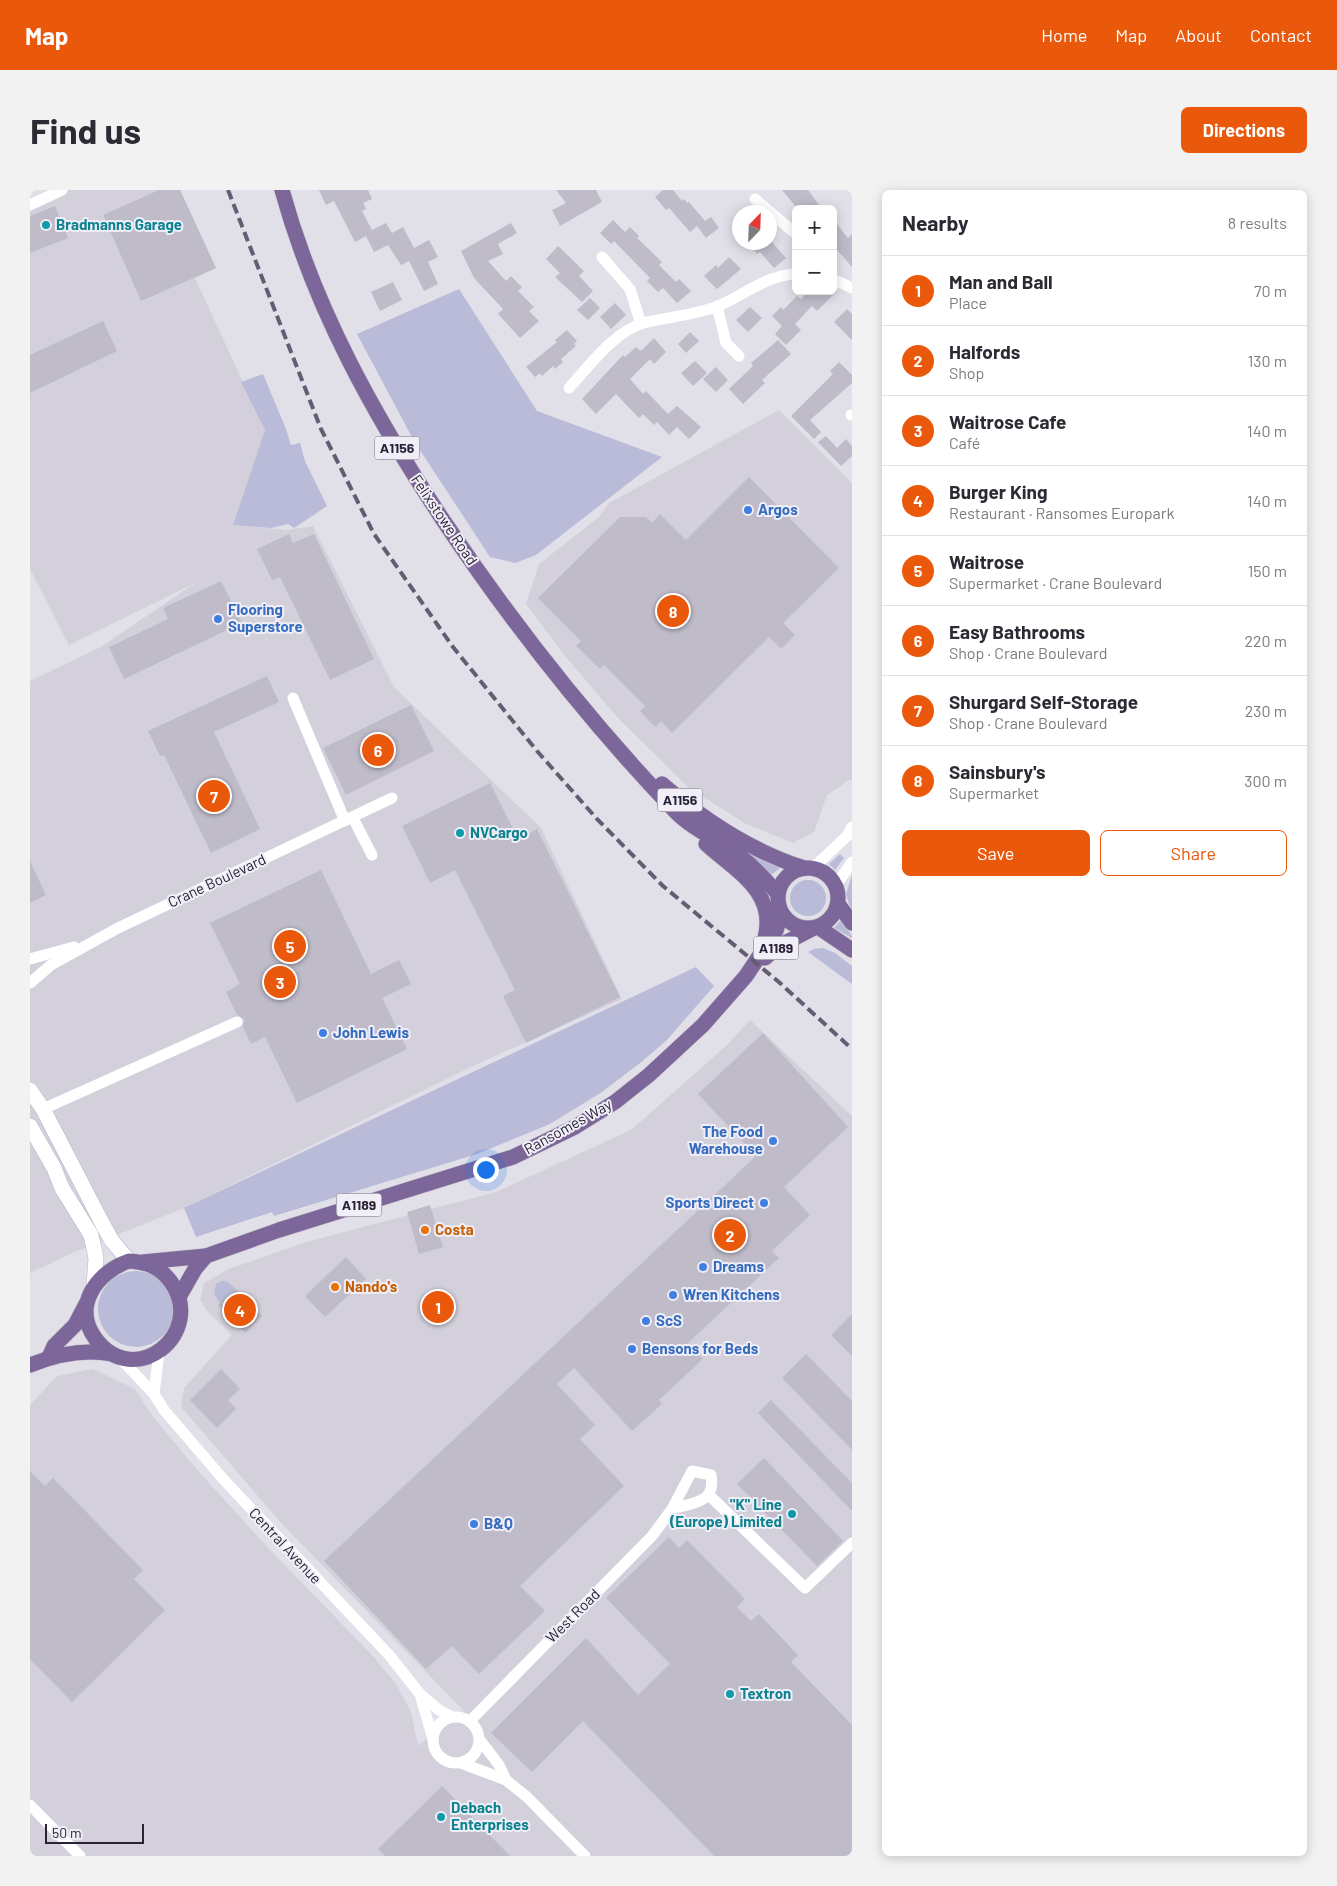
<!DOCTYPE html>
<html lang="en">
<head>
<meta charset="utf-8">
<style>
  :root { --surface:#fff; --page:#f2f2f3; --text:#2b2b33; --muted:#7c7c81; --line:#e1e1e2; --accent:#ea580c }
  body { margin:0; font-family:Barlow,sans-serif; background:var(--page); color:var(--text) }
  .controls { position:absolute; right:15px; top:15px; display:grid; overflow:hidden; border-radius:8px; box-shadow:0 2px 12px #0003 }
  .controls button { width:45px; height:45px; display:grid; place-items:center; padding:0; border:0; border-bottom:1px solid var(--line); background:var(--surface); color:var(--text); font:25px sans-serif }
  .compass { position:absolute; left:702px; top:15px; width:45px; height:45px; border-radius:50%; background:var(--surface); box-shadow:0 2px 12px #0003; rotate:23deg }
  .scale { position:absolute; left:15px; bottom:12px; width:99px; box-sizing:border-box; padding-left:5px; border:2px solid #2a2137; border-top:0; font-size:14px; line-height:18px; white-space:nowrap; color:#2a2137; -webkit-text-stroke:4px #f0eef6; paint-order:stroke }
  .you { position:absolute; left:455px; top:979px; width:18px; height:18px; margin:-12px; border:4px solid #fff; border-radius:50%; background:#1a73e8; box-shadow:0 0 0 8px #1a73e833 }
  .badge { display:grid; place-items:center; width:32px; height:32px; border-radius:50%; background:var(--accent); color:#fff; font-size:16px; font-weight:700 }
  .pin { position:absolute; translate:-50% -50%; border:2px solid #fff; box-shadow:0 1px 5px #0006 }
  .list { margin:0; padding:0; list-style:none }
  h2 { display:flex; justify-content:space-between; align-items:center; height:65px; margin:0; padding:0 20px; font-size:21px }
  h2 small { font-size:16px; font-weight:400; color:var(--muted) }
  .list li { display:grid; grid-template-columns:32px 1fr auto; gap:15px; align-items:center; box-sizing:border-box; height:70px; padding:0 20px; border-top:1px solid var(--line) }
  .list b { display:block; font-size:19px; white-space:nowrap }
  .list p { margin:0; font-size:16px; white-space:nowrap; color:var(--muted) }
  .list em { font-size:16px; font-style:normal; color:var(--muted) }
  .actions { display:flex; gap:10px; padding:15px 20px }
  .actions a { flex:1; padding:11px 0; border:1px solid var(--accent); border-radius:8px; text-align:center; font-size:18px; color:var(--accent) }
  .actions .main { background:var(--accent); color:#fff }
  .map { position:relative; flex:none; width:822px; height:1666px; overflow:hidden; border-radius:8px }
  header { display:flex; align-items:center; gap:30px; box-sizing:border-box; height:70px; padding:0 25px; background:var(--accent); color:#fff }
  header strong { font-size:24px }
  nav { display:flex; gap:28px; margin-inline-start:auto; font-size:18px }
  .intro { display:flex; align-items:center; justify-content:space-between; box-sizing:border-box; height:120px; padding:0 30px }
  h1 { margin:0; font-size:35px }
  .button { padding:12px 22px; border-radius:8px; background:var(--accent); color:#fff; font-size:18px; font-weight:700 }
  main { display:flex; gap:30px; padding:0 30px }
  aside { flex:1; background:var(--surface); border-radius:8px; box-shadow:0 2px 12px #0003 }
  .map>svg:first-child { display:block }
  .built { fill:#d3d0dc }
  .green { fill:#b9bbd8 }
  .building { fill:#bfbbc9 }
  .lines { fill:none; stroke-linecap:round; stroke-linejoin:round }
  .secondary-casing { stroke:#b9b3c7; stroke-width:16 }
  .primary-casing { stroke:#bfbcc3; stroke-width:16 }
  .street { stroke:#fff; stroke-width:11 }
  .secondary { stroke:#fff; stroke-width:15 }
  .primary { stroke:#7d679a; stroke-width:15 }
  .rail { stroke:#655c73; stroke-width:4; stroke-dasharray:10 5; stroke-linecap:butt }
  .culture-dot { fill:#0f9aa8; stroke:#f0eef6; stroke-width:2 }
  .shop-dot { fill:#3f7fe0; stroke:#f0eef6; stroke-width:2 }
  .food-dot { fill:#e8710a; stroke:#f0eef6; stroke-width:2 }
  .labels { text-anchor:middle; stroke-width:4; stroke-linejoin:round; paint-order:stroke }
  .shield { fill:#f0eef6; stroke:#655e70; stroke-width:1 }
  .shield-label { font-size:14px; font-weight:bold; fill:#2a2137 }
  .culture-label { font-size:15px; font-weight:bold; fill:#0d838f; stroke:#f0eef6; text-anchor:start }
  .shop-label { font-size:15px; font-weight:bold; fill:#366cbe; stroke:#f0eef6; text-anchor:start }
  .street-label { font-size:15px; fill:#2a2137; stroke:#f0eef6 }
  .food-label { font-size:15px; font-weight:bold; fill:#c56008; stroke:#f0eef6; text-anchor:start }
</style>
</head>
<body>
<header>
<strong>Map</strong>
<nav><a>Home</a><a>Map</a><a>About</a><a>Contact</a></nav>
</header>
<div class="intro"><h1>Find us</h1><a class="button">Directions</a></div>
<main>
<div class="map">
<svg width="822" height="1666" viewBox="0 0 822 1666">
  <rect width="100%" height="100%" fill="#e1dfe8"/>
  <!-- built -->
  <g class="built">
    <path d="M32,0H150L186,78L165,88L235,240L203,335L257,340L283,336L364,497L511,638L592,809L443,876L154,1018L42,1063L0,1083V491L71,457L165,393L39,455L0,379V15Z"/>
    <path d="M749,220L822,293V590H819L797,605L784,642L763,653L714,633L658,597L587,527L535,466L496,414L509,374L569,327L579,313Z"/>
    <path d="M720,830L822,926V1666H0V1215L27,1186L63,1179L105,1199L124,1228L170,1283L242,1362L342,1465L366,1494L381,1522L388,1556L434,1521L253,1335L151,1217L154,1198L202,1145L176,1120L170,1110L174,1093L199,1079L276,1052L466,1002L601,940L696,856Z"/>
  </g>
  <!-- green -->
  <g class="green">
    <path d="M429,99L507,221L632,267L506,365L485,373L460,367L384,251L327,144Z"/>
    <path d="M233,184L256,239L261,255L270,253L275,271L297,316L264,338L258,334L241,338L203,335L235,240L211,192Z"/>
    <path d="M719,663L749,677V679L741,685L716,664Z"/>
    <path d="M810,664L814,668L805,680L799,674Z"/>
    <path d="M822,685V724L816,704Z"/>
    <circle cx="778" cy="708" r="18"/>
    <path d="M811,730L822,746V748L804,738Z"/>
    <path d="M793,758L805,763L822,776V794L778,762L784,759Z"/>
    <path d="M666,777L684,796L636,851L610,873L572,902L520,934L447,964L244,1026L242,1022L166,1047L154,1018Z"/>
    <circle cx="106" cy="1119" r="38"/>
    <path d="M192,1091H196L205,1098L190,1113L184,1104L186,1094Z"/>
  </g>
  <!-- building -->
  <g class="building">
    <path d="M129,0H150L186,78L111,111L73,25Z"/>
    <path d="M289,0H338L342,9L333,13L336,19L332,21L342,40L356,33L362,43L373,37L384,58L399,50L408,67L398,72L408,94L394,101L379,71L371,75L358,55L344,62L336,46L325,52L304,11L296,15Z"/>
    <path d="M526,0H566L572,12L530,36L522,20L536,13Z"/>
    <path d="M633,0H643L652,11L654,9L657,13L659,12L675,31L681,27L689,38L676,48L667,36L660,42L639,18L636,20L625,7Z"/>
    <path d="M752,0H778L792,19H768Z"/>
    <path d="M25,16L38,48L0,63V26Z"/>
    <path d="M803,29L818,48L822,44V77L803,55Z"/>
    <path d="M583,30L595,42L600,37L609,46L607,48L632,72L629,75L646,92L649,89L661,101L647,113L633,98L628,102L617,91L620,88L584,51L581,54L570,43Z"/>
    <path d="M481,33L487,43L468,54L473,64L458,71L476,91L481,86L492,97L488,101L504,117L499,121L509,131L490,148L468,124L473,119L444,88L431,61Z"/>
    <path d="M718,52H742L756,68L744,78L730,62L727,64Z"/>
    <path d="M528,56L554,81L549,86L563,101L552,112L525,87L530,83L516,69Z"/>
    <path d="M699,67L711,79L687,99L674,86L686,75L688,78Z"/>
    <path d="M363,92L372,110L350,121L341,102Z"/>
    <path d="M779,101H807L787,121L782,116L765,134L771,140L756,155L745,144L752,136L742,126L751,117L753,120L767,106L771,109Z"/>
    <path d="M560,108L570,118L558,130L547,120Z"/>
    <path d="M585,113L596,125L581,139L570,127Z"/>
    <path d="M720,117L732,128L718,142L706,130Z"/>
    <path d="M817,119L822,124V150L804,132Z"/>
    <path d="M73,131L87,161L0,203V165Z"/>
    <path d="M537,140L547,151L544,154L546,156L531,169L533,172L525,179L523,176L512,186L510,183L505,187L496,177L527,152L525,150Z"/>
    <path d="M660,142L669,151L656,163L648,154Z"/>
    <path d="M624,148L636,162L624,174L620,169L600,189L613,204L616,201L638,224L647,216L671,237L659,249L647,237L639,245L627,232L624,235L613,224L609,228L586,204L566,224L552,209L593,165L595,167L606,157L611,161Z"/>
    <path d="M748,150L761,164L732,190L735,193L713,214L699,199L723,176L721,173Z"/>
    <path d="M665,171L677,183L663,196L651,183Z"/>
    <path d="M809,172L822,185V193L780,230L791,242L784,249L761,226L803,184L800,181Z"/>
    <path d="M686,177L698,190L686,202L673,189Z"/>
    <path d="M796,246L807,258L816,249L822,256V266L811,276L788,252Z"/>
    <path d="M719,287L809,378L753,433L765,445L751,459L739,447L642,543L631,531L625,537L610,521L615,516L574,475L570,479L546,456L551,451L508,408L590,327H616L622,333L630,324L656,350Z"/>
    <path d="M259,344L263,353L284,344L344,469L300,490L250,387L242,390L227,359Z"/>
    <path d="M191,391L212,433L94,489L79,457L138,429L133,418Z"/>
    <path d="M237,486L249,512L184,542L230,639L181,663L134,565L130,566L118,541Z"/>
    <path d="M381,515L404,561L316,605L293,558Z"/>
    <path d="M460,593L488,649L507,639L590,807L496,853L473,806L485,800L425,680L400,693L372,636Z"/>
    <path d="M0,671L16,705L0,713Z"/>
    <path d="M291,680L341,784L369,770L381,794L352,808L377,859L267,913L235,847L221,854L213,837L214,829L207,825L196,802L210,794L180,733Z"/>
    <path d="M733,843L818,937L754,997L780,1025L742,1061L749,1068L658,1153L673,1169L629,1210L632,1214L602,1241L544,1178L527,1194L565,1235L550,1249L594,1296L490,1396L515,1421L449,1484L422,1456L396,1479L294,1371L726,966L668,904Z"/>
    <path d="M400,1015L413,1057L389,1064L377,1022Z"/>
    <path d="M316,1067L336,1089L295,1127L275,1106Z"/>
    <path d="M205,1098L232,1126L215,1143L188,1115Z"/>
    <path d="M822,1124V1166L801,1145Z"/>
    <path d="M776,1164L822,1211V1260L752,1188Z"/>
    <path d="M191,1179L210,1199L198,1210L206,1219L187,1238L160,1210Z"/>
    <path d="M741,1210L822,1293V1321L728,1223Z"/>
    <path d="M734,1268L813,1351L787,1376L707,1294Z"/>
    <path d="M0,1281L15,1296L23,1288L113,1380L104,1389L135,1420L42,1512L0,1469Z"/>
    <path d="M639,1347L649,1358L657,1350L715,1409L707,1417L721,1431L729,1424L768,1465L761,1472L822,1535V1666H684L553,1531L502,1582L461,1543L556,1448L608,1505L640,1474L576,1408Z"/>
    <path d="M412,1596L480,1666H355L348,1659Z"/>
  </g>
  <g class="lines">
    <defs>
      <g id="secondary">
        <path d="M0,900L13,919L72,1033L82,1051L99,1071"/>
        <path d="M0,936L24,978L32,998L61,1045L66,1068L64,1096"/>
      </g>
      <g id="primary">
        <path d="M252,0C285,120 345,227 413,330C482,433 559,531 645,621C663,640 689,650 710,666C724,677 736,690 747,703"/>
        <path d="M632,594C674,630 720,661 774,678"/>
        <path d="M676,654C706,681 747,702 735,748"/>
        <circle cx="778" cy="708" r="30"/>
        <path d="M808,714L822,733"/>
        <path d="M788,737L822,760"/>
        <path d="M735,768L749,756L782,739"/>
        <path d="M99,1071C117,1072 130,1077 141,1092C177,1143 104,1202 65,1148C42,1116 67,1082 99,1071Z"/>
        <path d="M113,1072L176,1066L249,1040L483,967L545,937L585,912L619,885L673,835L716,786L746,741L751,723"/>
        <path d="M149,1107L165,1079L176,1066"/>
        <path d="M19,1167L24,1156L45,1135L56,1114"/>
        <path d="M0,1175C25,1165 55,1159 82,1164"/>
      </g>
    </defs>
    <!-- secondary casing -->
    <use href="#secondary" class="secondary-casing"/>
    <!-- primary casing -->
    <use href="#primary" class="primary-casing"/>
    <!-- street -->
    <g class="street">
      <path d="M725,9L766,44"/>
      <path d="M0,15L32,0"/>
      <path d="M572,67L600,99L611,134"/>
      <path d="M803,89L822,98"/>
      <path d="M687,116L696,153L709,166"/>
      <path d="M539,198C559,176 584,142 613,133C638,127 665,125 688,116C714,105 737,85 766,84"/>
      <path d="M821,225H822"/>
      <path d="M263,508L315,631"/>
      <path d="M323,628L342,665"/>
      <path d="M783,678L817,646L822,637"/>
      <path d="M806,695L822,672"/>
      <path d="M0,769L44,757"/>
      <path d="M0,793L21,775L88,738L362,608"/>
      <path d="M13,919L207,832"/>
      <path d="M90,1168L124,1204L134,1220L194,1290L360,1466L390,1504L409,1520L422,1527"/>
      <path d="M124,1204L129,1161"/>
      <path d="M680,1306L775,1398L822,1353"/>
      <path d="M390,1504L403,1549"/>
      <circle cx="426" cy="1550" r="23"/>
      <path d="M440,1531L622,1346L642,1319L662,1281L681,1285C686,1314 663,1312 642,1319"/>
      <path d="M450,1550L469,1575L476,1590"/>
      <path d="M431,1573L476,1590L497,1607L555,1666"/>
      <path d="M0,1615L50,1666"/>
    </g>
    <!-- secondary -->
    <use href="#secondary" class="secondary"/>
    <!-- primary -->
    <use href="#primary" class="primary"/>
    <!-- rail -->
    <path class="rail" d="M198,0L291,239L344,344L423,457L507,561L567,629L633,696L750,793L822,859"/>
  </g>
  <!-- markers -->
  <g class="culture-dot">
    <circle cx="16" cy="35" r="5"/>
    <circle cx="430" cy="643" r="5"/>
    <circle cx="762" cy="1324" r="5"/>
    <circle cx="700" cy="1504" r="5"/>
    <circle cx="411" cy="1627" r="5"/>
  </g>
  <g class="shop-dot">
    <circle cx="718" cy="320" r="5"/>
    <circle cx="188" cy="429" r="5"/>
    <circle cx="293" cy="843" r="5"/>
    <circle cx="743" cy="951" r="5"/>
    <circle cx="734" cy="1013" r="5"/>
    <circle cx="673" cy="1077" r="5"/>
    <circle cx="643" cy="1105" r="5"/>
    <circle cx="616" cy="1131" r="5"/>
    <circle cx="602" cy="1159" r="5"/>
    <circle cx="444" cy="1334" r="5"/>
  </g>
  <g class="food-dot">
    <circle cx="395" cy="1040" r="5"/>
    <circle cx="305" cy="1097" r="5"/>
  </g>
  <g class="labels">
    <!-- shield labels -->
    <g class="shield">
      <rect x="344.5" y="246.5" width="45" height="23" rx="4"/>
      <rect x="627.5" y="598.5" width="45" height="23" rx="4"/>
      <rect x="723.5" y="746.5" width="45" height="23" rx="4"/>
      <rect x="306.5" y="1003.5" width="45" height="23" rx="4"/>
    </g>
    <g class="shield-label">
      <text x="367" y="263">A1156</text>
      <text x="650" y="615">A1156</text>
      <text x="746" y="763">A1189</text>
      <text x="329" y="1020">A1189</text>
    </g>
    <!-- culture labels -->
    <g class="culture-label">
      <text x="26" y="40">Bradmanns Garage</text>
      <text x="440" y="648">NVCargo</text>
      <text x="752" y="1320" text-anchor="end">"K" Line<tspan x="752" dy="17">(Europe) Limited</tspan></text>
      <text x="710" y="1509">Textron</text>
      <text x="421" y="1623">Debach<tspan x="421" dy="17">Enterprises</tspan></text>
    </g>
    <!-- shop labels -->
    <g class="shop-label">
      <text x="728" y="325">Argos</text>
      <text x="198" y="425">Flooring<tspan x="198" dy="17">Superstore</tspan></text>
      <text x="303" y="848">John Lewis</text>
      <text x="733" y="947" text-anchor="end">The Food<tspan x="733" dy="17">Warehouse</tspan></text>
      <text x="724" y="1018" text-anchor="end">Sports Direct</text>
      <text x="683" y="1082">Dreams</text>
      <text x="653" y="1110">Wren Kitchens</text>
      <text x="626" y="1136">ScS</text>
      <text x="612" y="1164">Bensons for Beds</text>
      <text x="454" y="1339">B&amp;Q</text>
    </g>
    <!-- street labels -->
    <g class="street-label">
      <text transform="translate(414 330) rotate(56)" y="5">Felixstowe Road</text>
      <text transform="translate(187 691) rotate(-25)" y="5">Crane Boulevard</text>
      <text transform="translate(538 937) rotate(-29)" y="5">Ransomes Way</text>
      <text transform="translate(255 1356) rotate(47)" y="5">Central Avenue</text>
      <text transform="translate(543 1426) rotate(-45)" y="5">West Road</text>
    </g>
    <!-- food labels -->
    <g class="food-label">
      <text x="405" y="1045">Costa</text>
      <text x="315" y="1102">Nando's</text>
    </g>
  </g>
</svg>
<div class="controls">
<button>+</button>
<button>−</button>
</div>
<svg class="compass" viewBox="-18 -18 36 36"><path d="M0-13l5 13h-10z" fill="#e53935"/><path d="M0 13l5-13h-10z" fill="#7c7c81"/></svg>
<div class="scale">50 m</div>
<div class="you"></div>
<div class="pin badge" style="left:408px;top:1117px">1</div>
<div class="pin badge" style="left:700px;top:1045px">2</div>
<div class="pin badge" style="left:250px;top:792px">3</div>
<div class="pin badge" style="left:210px;top:1120px">4</div>
<div class="pin badge" style="left:260px;top:756px">5</div>
<div class="pin badge" style="left:348px;top:560px">6</div>
<div class="pin badge" style="left:184px;top:606px">7</div>
<div class="pin badge" style="left:643px;top:421px">8</div>
</div>
<aside>
<h2>Nearby<small>8 results</small></h2>
<ul class="list">
<li><span class="badge">1</span><div><b>Man and Ball</b><p>Place</p></div><em>70 m</em></li>
<li><span class="badge">2</span><div><b>Halfords</b><p>Shop</p></div><em>130 m</em></li>
<li><span class="badge">3</span><div><b>Waitrose Cafe</b><p>Café</p></div><em>140 m</em></li>
<li><span class="badge">4</span><div><b>Burger King</b><p>Restaurant · Ransomes Europark</p></div><em>140 m</em></li>
<li><span class="badge">5</span><div><b>Waitrose</b><p>Supermarket · Crane Boulevard</p></div><em>150 m</em></li>
<li><span class="badge">6</span><div><b>Easy Bathrooms</b><p>Shop · Crane Boulevard</p></div><em>220 m</em></li>
<li><span class="badge">7</span><div><b>Shurgard Self-Storage</b><p>Shop · Crane Boulevard</p></div><em>230 m</em></li>
<li><span class="badge">8</span><div><b>Sainsbury's</b><p>Supermarket</p></div><em>300 m</em></li>
</ul>
<div class="actions"><a class="main">Save</a><a>Share</a></div>
</aside>
</main>
</body>
</html>
